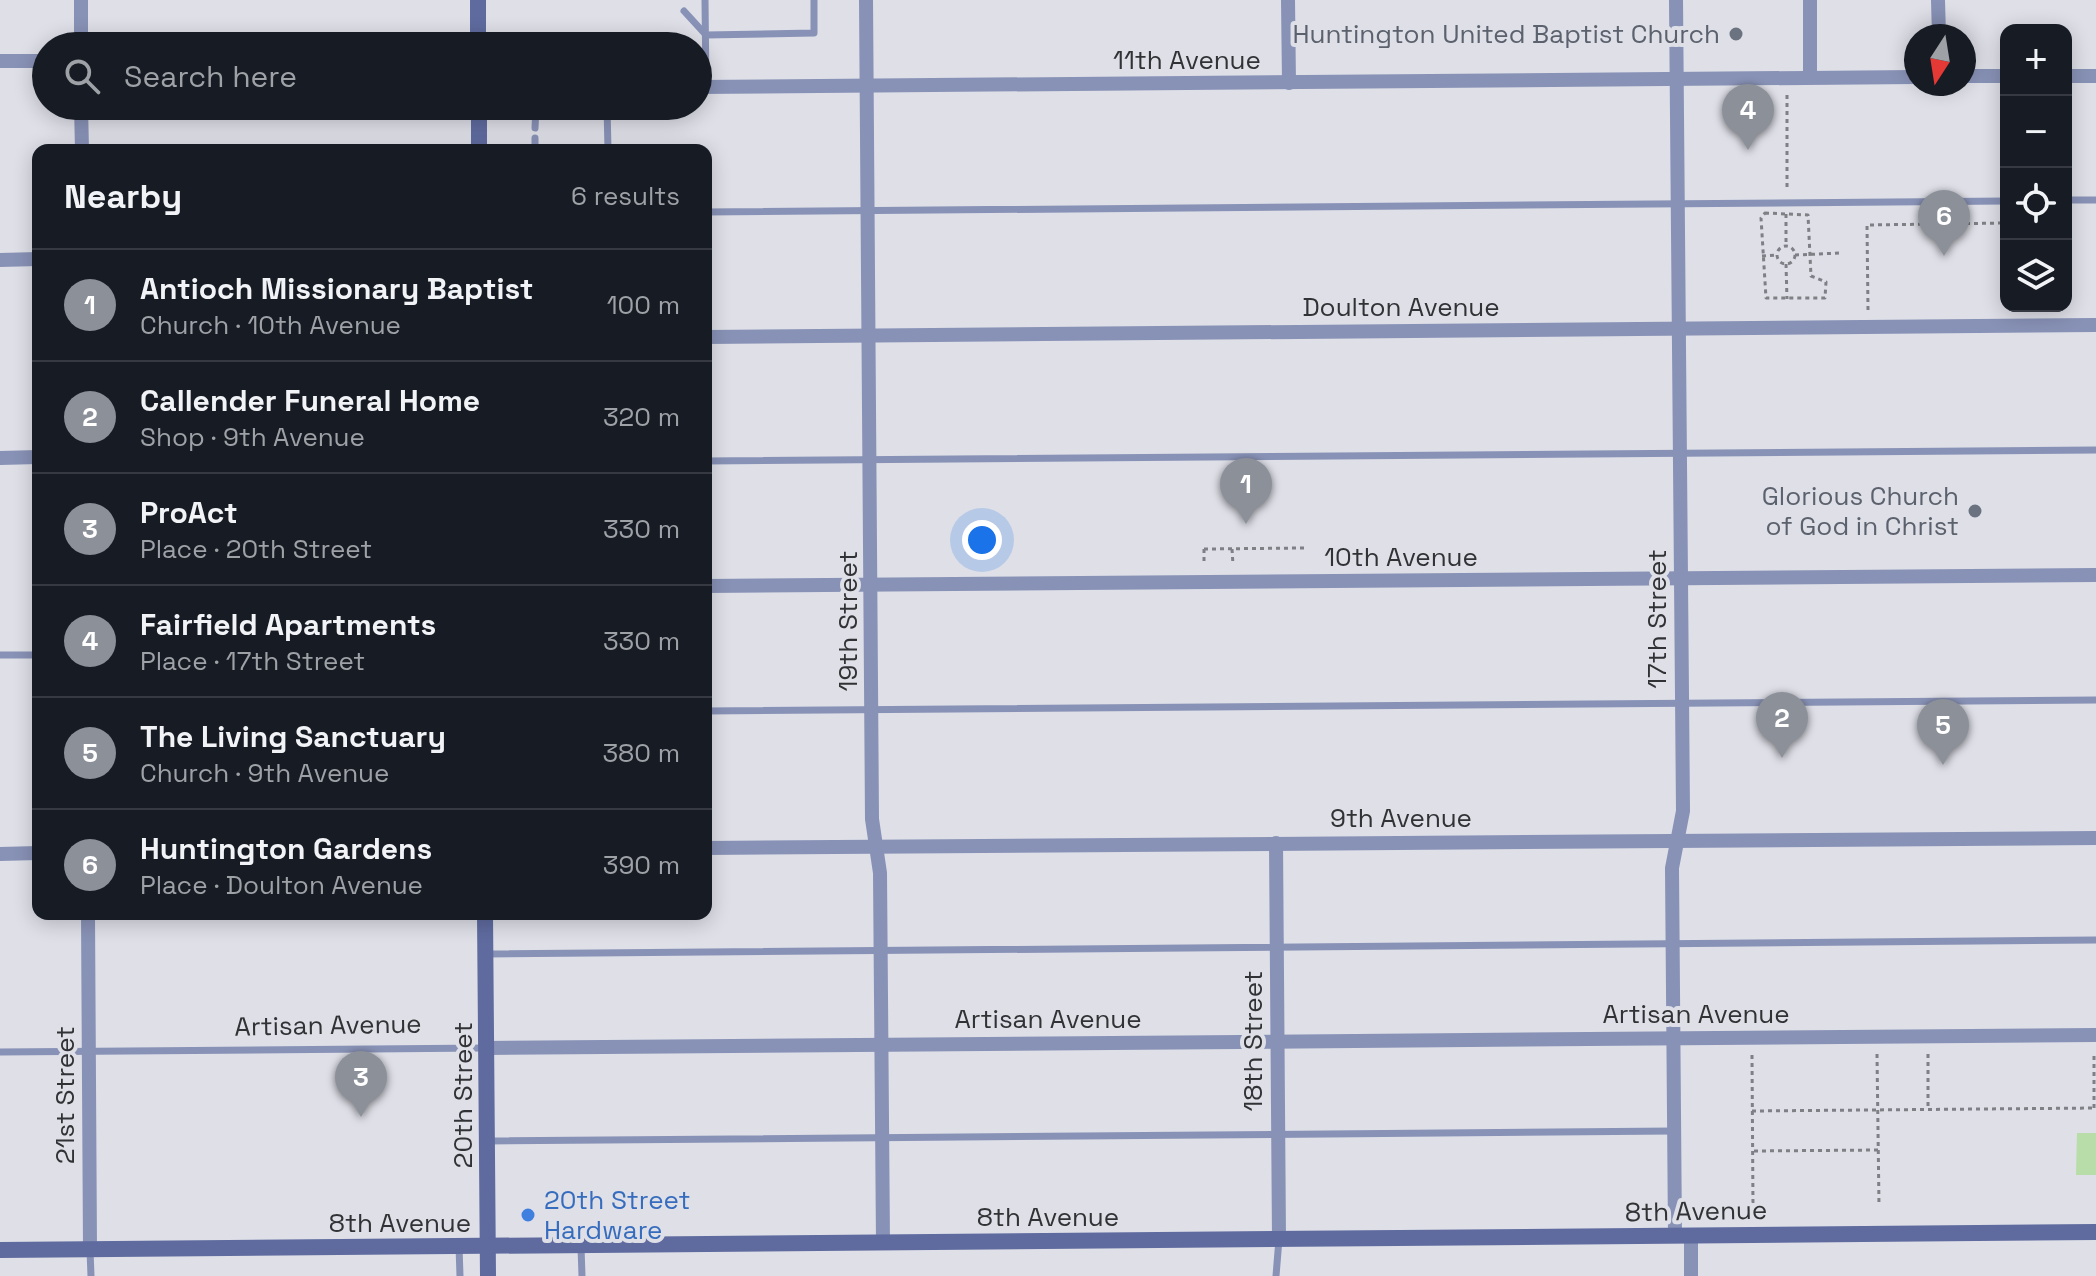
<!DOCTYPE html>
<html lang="en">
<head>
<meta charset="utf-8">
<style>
  :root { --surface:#171b24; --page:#242831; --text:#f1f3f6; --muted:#9ea1a6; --line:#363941; --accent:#8c9099 }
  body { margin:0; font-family:"Space Grotesk",sans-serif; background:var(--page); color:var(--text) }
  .controls { position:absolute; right:24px; top:24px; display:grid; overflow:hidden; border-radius:16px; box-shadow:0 4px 20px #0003 }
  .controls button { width:72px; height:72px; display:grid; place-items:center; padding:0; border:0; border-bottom:2px solid var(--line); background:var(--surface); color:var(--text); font:40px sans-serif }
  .compass { position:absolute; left:1904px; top:24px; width:72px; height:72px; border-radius:50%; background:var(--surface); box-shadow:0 4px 20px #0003; rotate:192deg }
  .you { position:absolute; left:982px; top:540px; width:28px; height:28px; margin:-20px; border:6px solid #fff; border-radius:50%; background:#1a73e8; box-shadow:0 0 0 12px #1a73e833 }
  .badge { display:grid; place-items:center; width:52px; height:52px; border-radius:50%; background:var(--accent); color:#fff; font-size:26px; font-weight:700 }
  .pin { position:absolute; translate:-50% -66px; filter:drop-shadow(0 2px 4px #0008) }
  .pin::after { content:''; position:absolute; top:42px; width:28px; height:24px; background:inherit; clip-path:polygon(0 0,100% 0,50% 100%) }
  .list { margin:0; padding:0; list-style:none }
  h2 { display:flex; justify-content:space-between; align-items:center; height:104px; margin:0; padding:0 32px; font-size:34px }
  h2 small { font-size:26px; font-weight:400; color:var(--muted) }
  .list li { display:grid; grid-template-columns:52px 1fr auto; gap:24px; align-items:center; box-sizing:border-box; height:112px; padding:0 32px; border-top:2px solid var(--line) }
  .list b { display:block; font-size:30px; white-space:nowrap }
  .list p { margin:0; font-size:26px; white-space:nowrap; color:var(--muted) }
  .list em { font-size:26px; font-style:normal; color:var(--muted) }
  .icon { flex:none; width:44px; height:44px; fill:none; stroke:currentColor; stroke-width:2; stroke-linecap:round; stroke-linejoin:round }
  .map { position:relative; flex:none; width:2096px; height:1276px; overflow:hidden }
  .search { position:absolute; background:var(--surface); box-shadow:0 4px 20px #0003; left:32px; top:32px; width:680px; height:88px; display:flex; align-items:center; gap:20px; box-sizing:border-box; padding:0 28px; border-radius:44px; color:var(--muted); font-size:30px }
  .panel { position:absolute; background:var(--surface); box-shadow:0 4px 20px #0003; left:32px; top:144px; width:680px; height:776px; border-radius:16px }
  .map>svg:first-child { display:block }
  .green { fill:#b9dda8 }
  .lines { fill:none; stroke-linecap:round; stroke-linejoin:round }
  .path { stroke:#7f8086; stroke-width:3; stroke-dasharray:4 4; stroke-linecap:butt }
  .lane { stroke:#8892b6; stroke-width:7 }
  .street { stroke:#8892b6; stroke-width:14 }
  .secondary { stroke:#5f6b9f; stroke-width:16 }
  .worship-dot { fill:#6b7280; stroke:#dedfe7; stroke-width:3 }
  .shop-dot { fill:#3f7fe0; stroke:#dedfe7; stroke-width:3 }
  .labels { text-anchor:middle; stroke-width:8; stroke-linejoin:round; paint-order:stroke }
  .worship-label { font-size:26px; fill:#5b616d; stroke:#dedfe7; text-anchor:end }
  .street-label { font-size:26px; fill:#313235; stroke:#dedfe7 }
  .shop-label { font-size:26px; fill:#366cbe; stroke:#dedfe7; text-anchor:start }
</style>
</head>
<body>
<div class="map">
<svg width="2096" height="1276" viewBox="0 0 2096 1276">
  <rect width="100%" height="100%" fill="#dedfe7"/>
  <!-- green -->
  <path class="green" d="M2077,1133H2096V1175H2076Z"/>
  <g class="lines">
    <!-- path -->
    <g class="path">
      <path d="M1787,95V191"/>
      <path d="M1765,213L1808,215L1811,276L1826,282L1825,298H1766L1761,218Z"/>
      <path d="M1786,214V246"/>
      <circle cx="1786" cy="255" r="9"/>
      <path d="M1795,255L1841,253"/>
      <path d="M1762,256L1777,255"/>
      <path d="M1786,264L1787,299"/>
      <path d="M1868,310L1867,225L2006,223"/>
      <path d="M1204,549L1304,548"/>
      <path d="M1204,549V565"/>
      <path d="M1232,549L1233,565"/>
      <path d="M1877,1054L1879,1206"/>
      <path d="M1928,1054V1109"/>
      <path d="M1752,1055L1753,1207"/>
      <path d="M2094,1108V1052"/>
      <path d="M1752,1111L2096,1108"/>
      <path d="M1754,1151L1878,1150"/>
    </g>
    <!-- lane -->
    <g class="lane">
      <path d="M705,0L706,87"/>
      <path d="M684,11L706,35L814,33V0"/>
      <path d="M607,106L608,150"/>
      <path d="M535,128L536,106"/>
      <path d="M535,150V138"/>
      <path d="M2066,200H2096"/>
      <path d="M706,212L2006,201"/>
      <path d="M706,461L2096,450"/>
      <path d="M0,655H38"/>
      <path d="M706,711L2096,700"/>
      <path d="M486,954L2096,940"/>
      <path d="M0,1052L486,1048"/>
      <path d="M488,1141L1674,1131"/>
      <path d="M459,1246L460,1276"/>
      <path d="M581,1247L582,1276"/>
      <path d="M90,1250L91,1276"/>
      <path d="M1276,1276L1279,1239"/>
    </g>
    <!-- street -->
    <g class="street">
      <path d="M81,0V46"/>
      <path d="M866,0L872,819L880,873L883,1242"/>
      <path d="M1288,0L1289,83"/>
      <path d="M1810,0V77"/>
      <path d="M1938,0L1939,36"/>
      <path d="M0,61H46"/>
      <path d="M1964,76H2006"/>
      <path d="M2066,76H2096"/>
      <path d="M698,87L1916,77"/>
      <path d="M81,106L82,150"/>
      <path d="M0,260L38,259"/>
      <path d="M706,337L2096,325"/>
      <path d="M0,458L38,457"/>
      <path d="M706,586L2096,575"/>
      <path d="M1276,843L1279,1239"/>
      <path d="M706,848L2096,838"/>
      <path d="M0,854L38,853"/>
      <path d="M88,914L90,1249"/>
      <path d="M487,1048L2096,1035"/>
      <path d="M1691,1235V1276"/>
      <path d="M1675,1236L1672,868L1683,811L1676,0"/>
    </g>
    <!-- secondary -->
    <g class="secondary">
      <path d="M478,0V46"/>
      <path d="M479,106V150"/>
      <path d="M485,914L488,1276"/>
      <path d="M0,1250L2096,1232"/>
    </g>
  </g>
  <!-- markers -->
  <g class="worship-dot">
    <circle cx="1736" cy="34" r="8"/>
    <circle cx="1975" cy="511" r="8"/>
  </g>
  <circle class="shop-dot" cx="528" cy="1215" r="8"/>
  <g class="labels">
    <!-- worship labels -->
    <g class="worship-label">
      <text x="1720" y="43">Huntington United Baptist Church</text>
      <text x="1959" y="505">Glorious Church<tspan x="1959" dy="30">of God in Christ</tspan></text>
    </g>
    <!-- street labels -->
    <g class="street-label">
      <text x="1187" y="69">11th Avenue</text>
      <text x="1401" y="316">Doulton Avenue</text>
      <text x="1401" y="566">10th Avenue</text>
      <text transform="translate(1657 619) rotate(-90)" y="9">17th Street</text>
      <text transform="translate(848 621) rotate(-90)" y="9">19th Street</text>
      <text x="1401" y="827">9th Avenue</text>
      <text x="1696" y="1023">Artisan Avenue</text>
      <text x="1048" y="1028">Artisan Avenue</text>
      <text transform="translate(328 1025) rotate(-1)" y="9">Artisan Avenue</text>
      <text transform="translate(1253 1041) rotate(-90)" y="9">18th Street</text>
      <text transform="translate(65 1095) rotate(-90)" y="9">21st Street</text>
      <text transform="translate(463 1095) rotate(-90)" y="9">20th Street</text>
      <text transform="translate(1696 1211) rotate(-1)" y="9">8th Avenue</text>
      <text x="1048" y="1226">8th Avenue</text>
      <text x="400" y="1232">8th Avenue</text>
    </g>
    <!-- shop labels -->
    <g class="shop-label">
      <text x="544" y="1209">20th Street<tspan x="544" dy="30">Hardware</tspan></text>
    </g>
  </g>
</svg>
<div class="controls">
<button>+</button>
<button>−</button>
<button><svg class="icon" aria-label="locate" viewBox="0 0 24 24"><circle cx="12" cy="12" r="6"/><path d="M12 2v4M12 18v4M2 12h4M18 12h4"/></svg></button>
<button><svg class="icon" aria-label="layers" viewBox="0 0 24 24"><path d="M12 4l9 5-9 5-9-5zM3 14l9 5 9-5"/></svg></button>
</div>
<svg class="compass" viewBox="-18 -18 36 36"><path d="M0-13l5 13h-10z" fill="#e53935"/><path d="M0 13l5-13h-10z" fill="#9ea1a6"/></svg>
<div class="you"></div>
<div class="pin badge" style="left:1246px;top:524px">1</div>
<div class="pin badge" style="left:1782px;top:758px">2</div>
<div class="pin badge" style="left:361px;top:1117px">3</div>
<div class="pin badge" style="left:1748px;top:150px">4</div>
<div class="pin badge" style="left:1943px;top:765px">5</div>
<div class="pin badge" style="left:1944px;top:256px">6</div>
<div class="search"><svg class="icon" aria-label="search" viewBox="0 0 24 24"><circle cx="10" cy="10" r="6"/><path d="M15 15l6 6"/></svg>Search here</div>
<section class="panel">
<h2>Nearby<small>6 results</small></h2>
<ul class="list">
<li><span class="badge">1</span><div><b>Antioch Missionary Baptist</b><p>Church · 10th Avenue</p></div><em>100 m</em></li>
<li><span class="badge">2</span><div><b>Callender Funeral Home</b><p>Shop · 9th Avenue</p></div><em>320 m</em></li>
<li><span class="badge">3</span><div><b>ProAct</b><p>Place · 20th Street</p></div><em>330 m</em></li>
<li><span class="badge">4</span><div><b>Fairfield Apartments</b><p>Place · 17th Street</p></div><em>330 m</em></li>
<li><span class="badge">5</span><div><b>The Living Sanctuary</b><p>Church · 9th Avenue</p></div><em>380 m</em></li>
<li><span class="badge">6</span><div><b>Huntington Gardens</b><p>Place · Doulton Avenue</p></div><em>390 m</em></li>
</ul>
</section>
</div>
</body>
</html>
